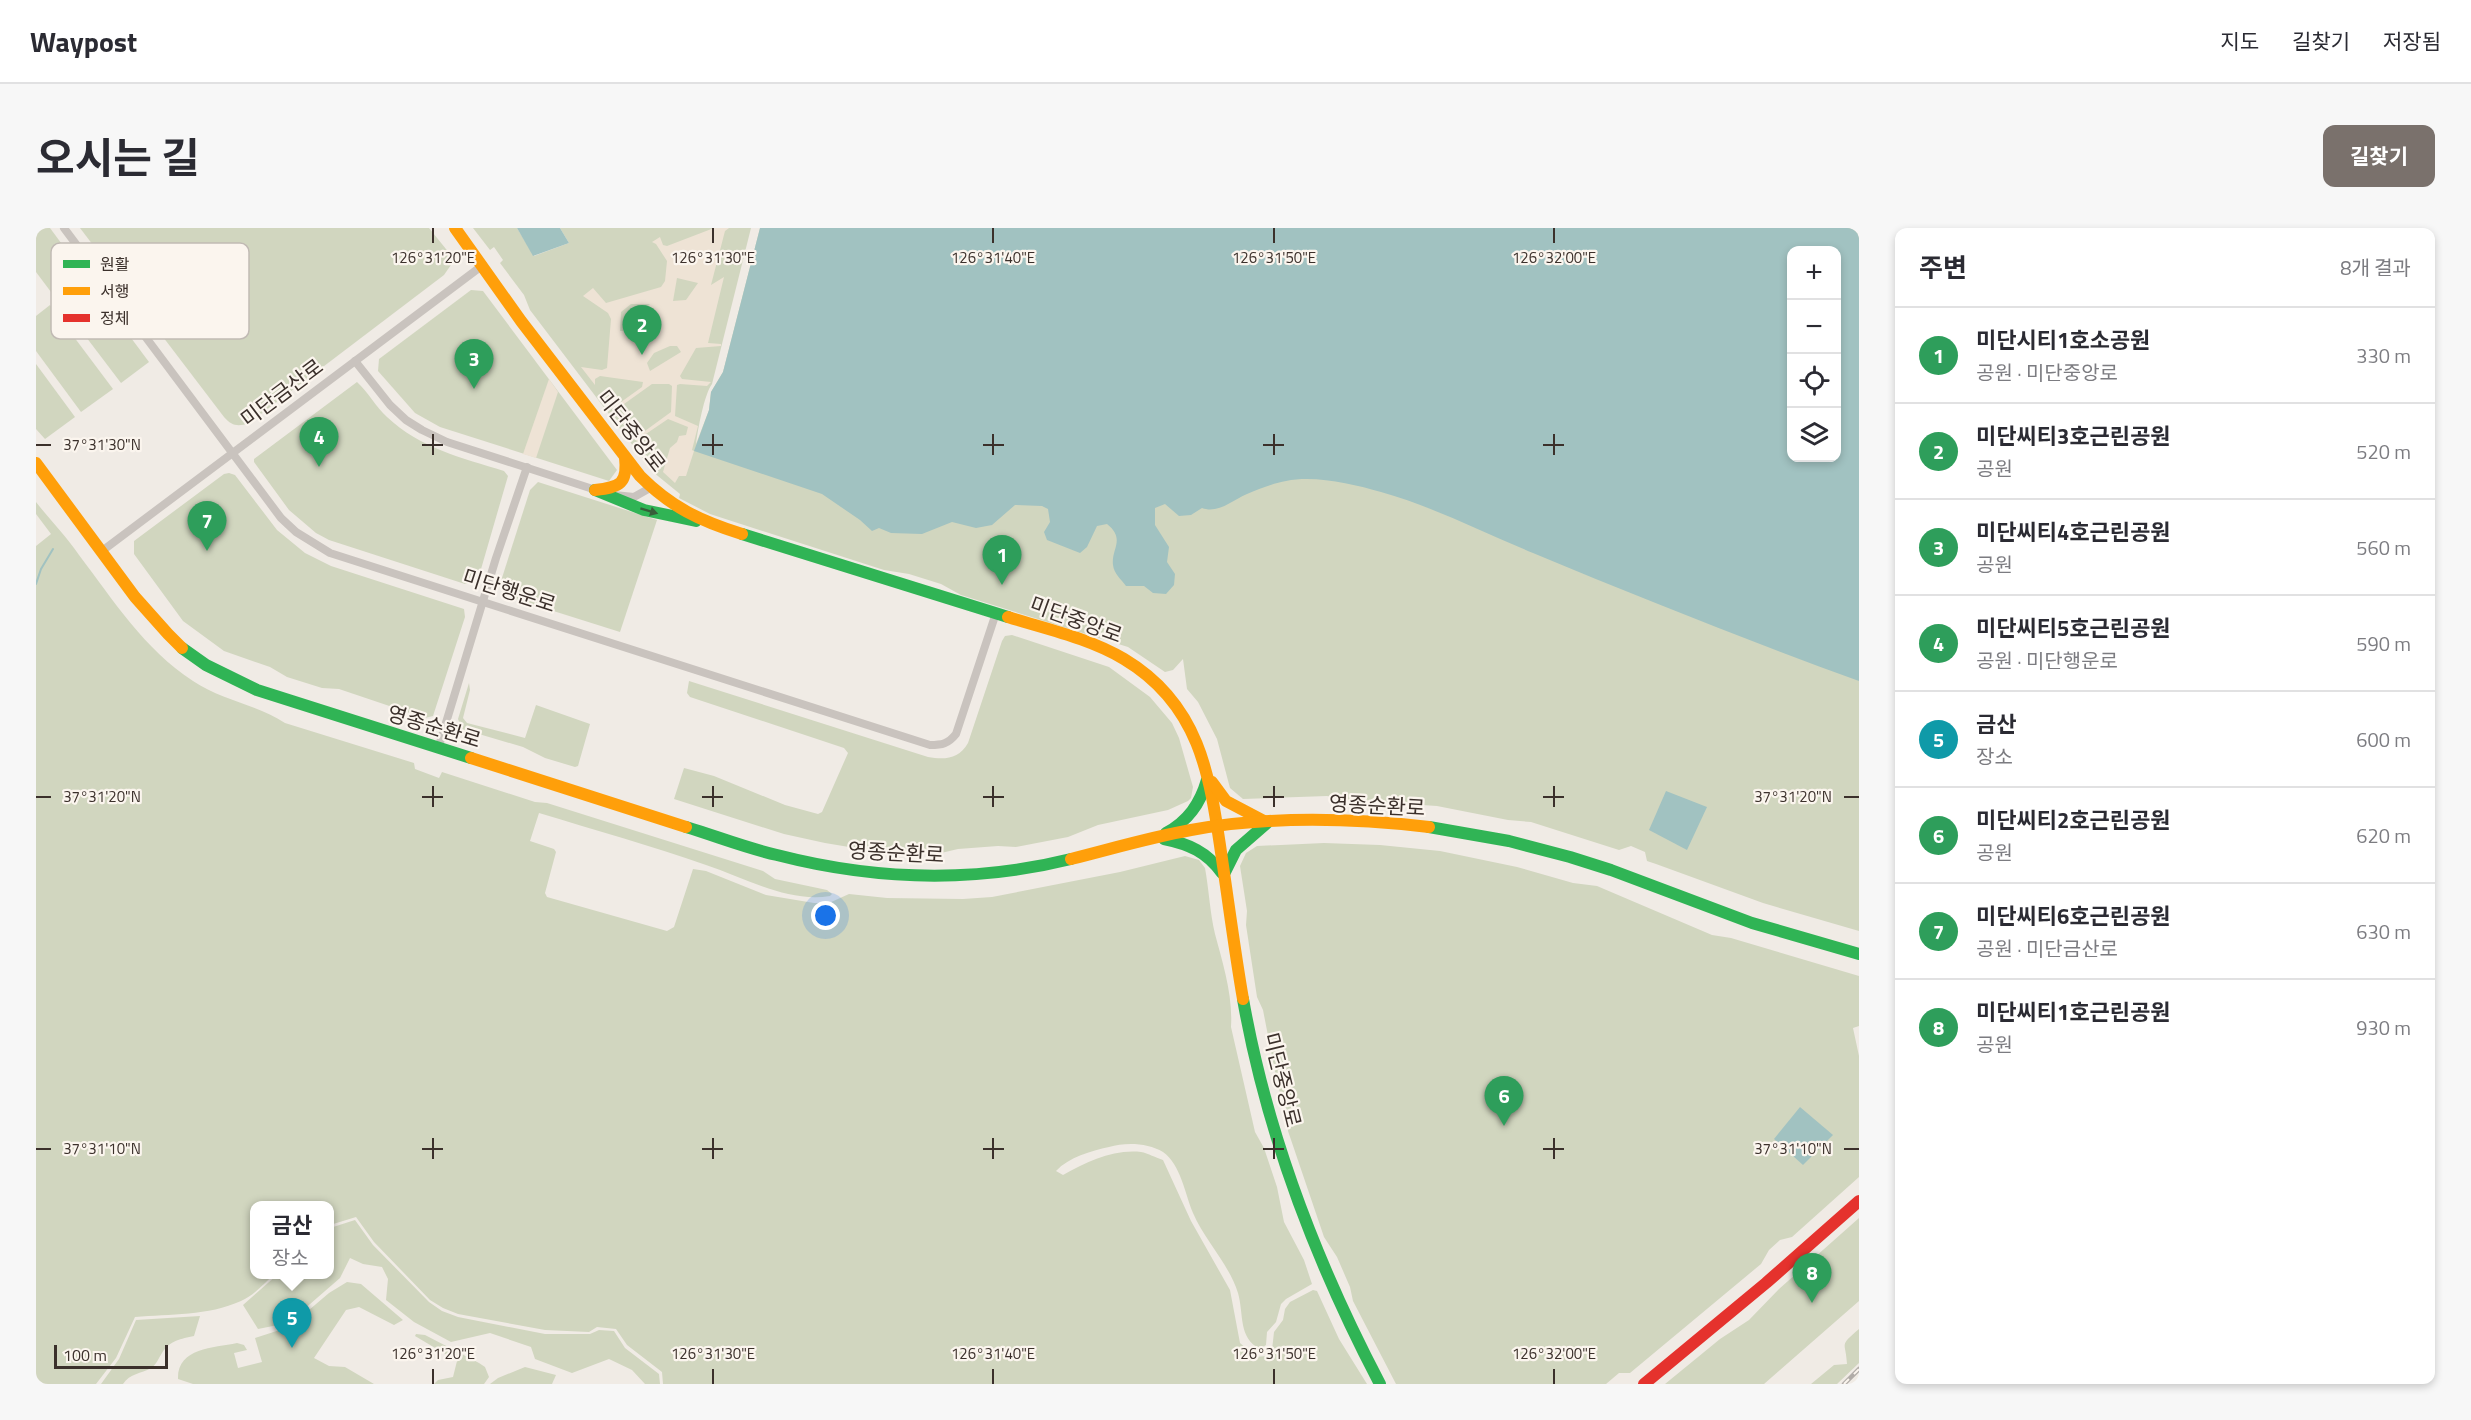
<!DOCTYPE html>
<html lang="ko">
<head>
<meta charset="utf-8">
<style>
  :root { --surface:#fff; --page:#f7f7f7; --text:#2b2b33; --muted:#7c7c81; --line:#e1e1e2; --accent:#7a716c }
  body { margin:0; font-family:"Titillium Web","Noto Sans KR",sans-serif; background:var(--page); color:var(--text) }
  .controls { position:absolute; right:18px; top:18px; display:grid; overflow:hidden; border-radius:12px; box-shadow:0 3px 9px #0003 }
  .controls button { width:54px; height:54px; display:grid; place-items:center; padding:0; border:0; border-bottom:2px solid var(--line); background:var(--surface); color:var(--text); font:30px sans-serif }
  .scale { position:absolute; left:18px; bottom:15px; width:114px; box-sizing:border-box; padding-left:6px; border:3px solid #3b302b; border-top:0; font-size:16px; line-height:21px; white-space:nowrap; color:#3b302b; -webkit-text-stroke:4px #fbf5ee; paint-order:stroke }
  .you { position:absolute; left:790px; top:688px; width:21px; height:21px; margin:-15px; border:4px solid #fff; border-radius:50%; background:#1a73e8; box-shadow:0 0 0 9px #1a73e833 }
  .badge { display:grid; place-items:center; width:39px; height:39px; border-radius:50%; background:var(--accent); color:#fff; font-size:20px; font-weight:700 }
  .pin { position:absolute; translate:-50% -50px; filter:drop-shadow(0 2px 3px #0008) }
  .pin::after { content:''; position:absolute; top:32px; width:21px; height:18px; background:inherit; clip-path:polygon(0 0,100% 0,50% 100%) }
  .popup { position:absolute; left:214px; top:973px; width:84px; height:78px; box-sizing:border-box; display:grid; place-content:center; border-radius:12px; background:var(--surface); filter:drop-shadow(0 2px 4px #0005); font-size:20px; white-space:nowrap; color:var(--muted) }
  .popup b { font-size:22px; color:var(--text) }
  .popup::after { content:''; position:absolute; left:50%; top:100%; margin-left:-12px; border:12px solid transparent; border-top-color:var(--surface) }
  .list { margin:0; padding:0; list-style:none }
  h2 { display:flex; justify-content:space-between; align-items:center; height:78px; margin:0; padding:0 24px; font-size:26px }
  h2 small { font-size:20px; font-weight:400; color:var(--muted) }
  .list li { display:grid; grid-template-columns:39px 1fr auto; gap:18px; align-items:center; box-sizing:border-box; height:96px; padding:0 24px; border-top:2px solid var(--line) }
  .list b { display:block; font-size:22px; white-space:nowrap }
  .list p { margin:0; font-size:20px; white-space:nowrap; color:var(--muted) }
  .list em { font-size:20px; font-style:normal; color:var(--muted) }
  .icon { flex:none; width:33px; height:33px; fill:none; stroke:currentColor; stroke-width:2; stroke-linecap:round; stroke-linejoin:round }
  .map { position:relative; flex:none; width:1823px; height:1156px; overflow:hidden; border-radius:12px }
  header { display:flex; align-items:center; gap:36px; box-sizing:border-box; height:84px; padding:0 30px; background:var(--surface); border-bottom:2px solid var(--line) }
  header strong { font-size:28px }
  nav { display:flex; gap:33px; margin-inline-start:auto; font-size:21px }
  .intro { display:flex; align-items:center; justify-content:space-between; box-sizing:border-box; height:144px; padding:0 36px }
  h1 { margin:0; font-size:42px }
  .button { padding:15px 27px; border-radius:12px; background:var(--accent); color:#fff; font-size:21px; font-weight:700 }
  main { display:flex; gap:36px; padding:0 36px }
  aside { flex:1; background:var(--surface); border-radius:12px; box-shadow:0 3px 9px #0003 }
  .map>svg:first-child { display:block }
  .green { fill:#d1d6bf; fill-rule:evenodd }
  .plaza { fill:#eee3d5; fill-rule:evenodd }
  .water { fill:#a1c2c1; fill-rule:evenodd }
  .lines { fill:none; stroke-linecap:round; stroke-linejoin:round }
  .stream { stroke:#a1c2c1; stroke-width:2 }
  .street { stroke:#c9c3be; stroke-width:8 }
  .fast { stroke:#30b455; stroke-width:12 }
  .slow { stroke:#ff9f0a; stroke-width:12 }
  .jam { stroke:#e5322d; stroke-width:12 }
  .rail-casing { stroke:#b1aca8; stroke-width:4.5 }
  .rail { stroke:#fbf5ee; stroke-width:2; stroke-dasharray:7; stroke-linecap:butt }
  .oneway { fill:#375e3a }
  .ticks { fill:none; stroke:#3b302b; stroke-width:2 }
  .labels { text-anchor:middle; stroke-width:4.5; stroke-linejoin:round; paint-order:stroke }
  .street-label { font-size:21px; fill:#3b302b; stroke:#fbf5ee }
  .key { fill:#fbf5ee; stroke:#c1bab4; stroke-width:1.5 }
  .key-label { font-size:16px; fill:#3b302b }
  .ticks-label { font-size:15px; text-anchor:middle; fill:#3b302b; stroke:#fbf5ee; stroke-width:4.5; stroke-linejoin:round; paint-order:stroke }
</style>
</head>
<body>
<header>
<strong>Waypost</strong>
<nav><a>지도</a><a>길찾기</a><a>저장됨</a></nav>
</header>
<div class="intro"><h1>오시는 길</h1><a class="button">길찾기</a></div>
<main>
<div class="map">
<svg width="1823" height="1156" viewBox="0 0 1823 1156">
  <rect width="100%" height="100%" fill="#f0ebe5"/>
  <!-- green -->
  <g class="green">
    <path d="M0,0H14L48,46L18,68L0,44Z"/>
    <path d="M44,0H393L414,26L417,34L408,47L213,195C202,199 196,198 188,189Z"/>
    <path d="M437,0H481L498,28L533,15L524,0H715L676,156C668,167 662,201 660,216L673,182L675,164L687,144L724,0H1823V703L1727,675L1620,636L1611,633L1609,624L1595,618L1583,622L1495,594L1472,592L1401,578L1310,572L1291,568L1207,571L1194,560L1181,511L1162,474L1151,461L1147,431L1137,442L1129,444L1092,419L925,367L905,356L873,346L848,342L674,286L643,270L644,266L617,244L494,82L488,67L464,35L467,32L458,19L454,22ZM1756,22H1800V230H1756Z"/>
    <path d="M51,51L113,134L85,155L22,72Z"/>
    <path d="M435,62L447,63L581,242L573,253L404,199L379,185L342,143L343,131Z"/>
    <path d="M14,77L77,161L45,184L0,123V88Z"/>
    <path d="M0,136L39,189L9,211L0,201Z"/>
    <path d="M321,154C332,164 340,179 351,189C384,220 426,230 468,243L472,248L443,348L436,355L429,356L293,312L280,305L253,282L218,234V231Z"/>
    <path d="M193,245L199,247L241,302L269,325L295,338L428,381L429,389L397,488L389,490L303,461L286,460L251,449L234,439L188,423L147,393L98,326V313L188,246Z"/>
    <path d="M502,254L621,292L584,404L473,369L465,360V353L494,262Z"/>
    <path d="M0,274C14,292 30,308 43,327C78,373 108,421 157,453C185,472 220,476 249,495L378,535L379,541L403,550L406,544L499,574L511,575L727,643L739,651L791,662L796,666L794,668C752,675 709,650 670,637C616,618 559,602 503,585L494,613L518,621L520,624L509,665L511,669L631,703L638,699L657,641L670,643L730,667L778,675H793L813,666L851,670L927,671L956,669L1084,644L1149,628L1163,632L1169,640C1173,662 1174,685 1179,706C1187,736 1197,767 1195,799L1219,904L1228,920L1241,959L1248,994L1268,1032L1276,1056L1250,1071L1245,1076L1240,1094L1231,1104L1230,1117L1224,1121C1202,1110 1208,1086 1202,1065C1193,1036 1169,1013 1157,985C1149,966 1145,937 1127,924C1112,915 1090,914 1073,919C1055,923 1033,929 1020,943L1027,947C1051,934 1077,921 1105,924C1112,925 1120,930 1127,932L1155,993L1194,1062L1204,1115L1220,1129L1230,1128L1236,1122L1238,1104L1247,1092L1249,1081L1254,1074L1277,1062L1281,1063L1303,1111L1331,1156H627L626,1144L591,1117L580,1101L561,1099L553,1104L509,1102L422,1086L407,1080L394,1072L338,1014L320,989L294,997V978H218V1046L237,1047C228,1056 217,1068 205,1073C172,1088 134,1086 99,1089L80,1130L60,1156H0V318L15,306L0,286Z"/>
    <path d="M976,407L1073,439L1114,469L1136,495L1143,510L1157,559L1155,570L1152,573L1132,582L1062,597L1032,609L980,619L962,618L922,621L905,625L825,621L789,615L748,606L638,571L648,540L678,548L749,577L782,586L786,584L812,525L808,520L654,469L651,465L653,453L892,529C909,532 923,531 932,515L966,413L969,408Z"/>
    <path d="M433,455L434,462L427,490L431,495L489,510L500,477L554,496L542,538L539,539L509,530L487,519L426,501L422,491Z"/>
    <path d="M1288,615L1344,617L1404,623L1481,639L1537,655L1561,658L1676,707L1695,710L1823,748V798L1817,800L1823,828V949L1756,1009L1744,1012L1733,1022L1725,1036L1594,1145H1583L1570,1156H1360L1317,1073L1314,1059L1301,1029L1288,1009L1252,903L1251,883L1242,859L1227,782L1221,769L1210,697L1211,683L1204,638L1210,625L1221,618Z"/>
    <path d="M1823,990V1073L1728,1156H1629L1684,1111L1713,1092L1743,1061Z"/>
    <path d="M319,992L337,1017L393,1074L406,1083L422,1089L509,1106H554L563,1102L578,1103L589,1120L623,1146L624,1156H609L596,1142L573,1131L536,1145L499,1131L495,1119L454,1105L415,1114L378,1094L350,1072L352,1051L346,1039L327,1036L314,1030L304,1050L266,1083L242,1097L222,1101L207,1077L241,1047L294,1046V1000Z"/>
    <path d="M311,1054L325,1056L367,1092L358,1097L323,1079L310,1082L278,1130L293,1138L309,1139L338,1156H157L142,1151C141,1120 177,1120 201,1115L208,1117L211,1122L198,1125L202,1140L226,1134L219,1110L253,1099L293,1065Z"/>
    <path d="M164,1088L158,1108C145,1111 134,1112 126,1125C122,1131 121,1136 115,1140C105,1146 94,1145 87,1156H65L83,1131L100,1092Z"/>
    <path d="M1823,1101V1135L1801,1156H1775L1798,1137L1811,1136C1810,1113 1802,1119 1823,1101Z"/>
    <path d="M380,1106L389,1107L443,1135L449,1139L453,1149L448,1156H398L402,1152L417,1149L421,1133L379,1108Z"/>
    <path d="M489,1139L520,1147L516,1156H454L462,1150Z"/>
  </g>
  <!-- plaza -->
  <g class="plaza">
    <path d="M678,0H693L689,3L675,57L688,49L672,115L685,116V118L660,120L644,148L646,151L675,154L671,158L644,156L641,157L639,188L662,198L656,222L658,223L650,248H643L639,255L627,244L634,220L641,214L643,208L650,207L652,199L632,191L604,210L603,216L597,208H602L635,184L636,158L633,156H616L581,181L580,186L575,178L578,179L606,159L607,154L564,148L559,151V157L545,139L566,142L571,140L575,91L572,85L547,68L557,60L570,75L625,59L629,53L631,33L620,16L616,14L624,9L627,17L631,18ZM641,50L662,55L650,72L637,73ZM595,76H614L587,103H584L585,84ZM634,118H641L645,124L614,143L611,135L618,125Z"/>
    <path d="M513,151L522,164L500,230L487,226Z"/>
  </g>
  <!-- water -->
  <g class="water">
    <path d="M481,0H524L533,15L497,28Z"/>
    <path d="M724,0H1823V453C1713,413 1605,370 1497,325C1446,304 1398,279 1345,264C1317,256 1279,247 1250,253C1238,255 1223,261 1211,266C1197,272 1182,286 1166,280L1155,287L1143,288L1129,276L1119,280V297L1133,319L1131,334L1139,346L1138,357L1130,366L1117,365L1108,358H1090C1085,351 1078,346 1077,337C1075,321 1090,311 1071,296L1061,298L1051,319L1044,325L1011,312L1008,304L1014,294L1012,281L1006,278L979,277L956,297L940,300L916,294L886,306L855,305L843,300L836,303L824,292L786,266L658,223L673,182L675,164L687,144ZM1800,22V230H1756V22Z"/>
    <path d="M1630,563L1671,579L1651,622L1613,602Z"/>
    <path d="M1764,879L1797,907L1767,937L1738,911Z"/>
  </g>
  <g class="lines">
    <!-- stream -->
    <path class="stream" d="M0,356L5,341L17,321"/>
    <!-- street -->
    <g class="street">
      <path d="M28,0L245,290L260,304L294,325L894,517C906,517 912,516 920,506L960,385"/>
      <path d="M319,133L354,177L370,192L386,202L411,214L563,263"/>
      <path d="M578,267L598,269L614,260"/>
      <path d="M66,323L447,37"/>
      <path d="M402,521L460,330L491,239"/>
    </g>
    <!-- fast -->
    <g class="fast">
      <path d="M559,262L608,282L660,293"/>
      <path d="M706,306L972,389"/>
      <path d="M146,420L170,437L221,462L435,530"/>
      <path d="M650,599C680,608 710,620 741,627C838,652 938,655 1035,631"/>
      <path d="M1393,599L1473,613L1534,629L1575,642L1716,695L1823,726"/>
      <path d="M1130,605C1152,593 1164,576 1171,552"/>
      <path d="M1128,611C1153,616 1171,624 1186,645"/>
      <path d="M1189,644L1200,622L1231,595"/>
      <path d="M1207,771C1231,907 1280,1034 1344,1156"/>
    </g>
    <!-- slow -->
    <g class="slow">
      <path d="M419,0L485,93L604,248C635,279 664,293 706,306"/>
      <path d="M0,235L99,369L132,406L146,420"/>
      <path d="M559,262C584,259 592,256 589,229"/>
      <path d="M972,389C1010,401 1053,410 1088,431C1165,477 1174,549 1186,631C1193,678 1199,725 1207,771"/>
      <path d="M435,530L650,599"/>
      <path d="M1176,554L1190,573L1228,593"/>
      <path d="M1035,631C1075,621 1115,609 1155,602C1232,588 1316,590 1393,599"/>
    </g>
    <!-- jam -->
    <path class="jam" d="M1608,1156L1730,1055L1823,973"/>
    <defs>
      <path id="rail" d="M1808,1156L1823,1141"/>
    </defs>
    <!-- rail casing -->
    <use href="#rail" class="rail-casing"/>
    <!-- rail -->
    <use href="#rail" class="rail"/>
  </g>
  <!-- one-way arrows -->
  <defs><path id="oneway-solid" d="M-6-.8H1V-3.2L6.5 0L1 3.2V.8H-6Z" transform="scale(1.5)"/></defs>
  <use class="oneway" href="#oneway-solid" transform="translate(613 283) rotate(17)"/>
  <!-- ticks -->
  <path class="ticks" d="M397,0V15M677,0V15M957,0V15M1238,0V15M1518,0V15M397,206V227M677,206V227M957,206V227M1238,206V227M1518,206V227M0,217H15M386,217H407M666,217H687M947,217H968M1227,217H1248M1507,217H1528M397,558V579M677,558V579M957,558V579M1238,558V579M1518,558V579M0,569H15M386,569H407M666,569H687M947,569H968M1227,569H1248M1507,569H1528M1808,569H1823M397,910V931M677,910V931M957,910V931M1238,910V931M1518,910V931M0,921H15M386,921H407M666,921H687M947,921H968M1227,921H1248M1507,921H1528M1808,921H1823M397,1141V1156M677,1141V1156M957,1141V1156M1238,1141V1156M1518,1141V1156"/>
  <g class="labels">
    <!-- street labels -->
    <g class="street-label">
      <text transform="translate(246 165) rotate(-37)" y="7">미단금산로</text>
      <text transform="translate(595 203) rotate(52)" y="7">미단중앙로</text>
      <text transform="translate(473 363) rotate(18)" y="7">미단행운로</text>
      <text transform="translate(1040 392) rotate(20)" y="7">미단중앙로</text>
      <text transform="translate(398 499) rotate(17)" y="7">영종순환로</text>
      <text transform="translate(1341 578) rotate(3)" y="7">영종순환로</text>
      <text transform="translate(860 625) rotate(3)" y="7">영종순환로</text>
      <text transform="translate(1246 852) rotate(76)" y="7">미단중앙로</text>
    </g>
  </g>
  <!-- legend -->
  <rect x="15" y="15" width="198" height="96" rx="9" class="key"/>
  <rect x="27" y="32" width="27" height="8" fill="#30b455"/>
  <rect x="27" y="59" width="27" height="8" fill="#ff9f0a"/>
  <rect x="27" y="86" width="27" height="8" fill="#e5322d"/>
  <g class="key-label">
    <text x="64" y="42">원활</text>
    <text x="64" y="69">서행</text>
    <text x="64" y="96">정체</text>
  </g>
  <g class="ticks-label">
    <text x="397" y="35">126°31'20"E</text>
    <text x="677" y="35">126°31'30"E</text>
    <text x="957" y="35">126°31'40"E</text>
    <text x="1238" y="35">126°31'50"E</text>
    <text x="1518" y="35">126°32'00"E</text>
    <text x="66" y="222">37°31'30"N</text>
    <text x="66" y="574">37°31'20"N</text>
    <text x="1757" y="574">37°31'20"N</text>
    <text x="66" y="926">37°31'10"N</text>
    <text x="1757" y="926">37°31'10"N</text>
    <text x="397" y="1131">126°31'20"E</text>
    <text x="677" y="1131">126°31'30"E</text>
    <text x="957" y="1131">126°31'40"E</text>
    <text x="1238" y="1131">126°31'50"E</text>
    <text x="1518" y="1131">126°32'00"E</text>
  </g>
</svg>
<div class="controls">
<button>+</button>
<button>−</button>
<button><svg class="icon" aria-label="locate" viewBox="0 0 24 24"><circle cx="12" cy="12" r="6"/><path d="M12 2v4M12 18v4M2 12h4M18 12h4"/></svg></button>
<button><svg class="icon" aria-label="layers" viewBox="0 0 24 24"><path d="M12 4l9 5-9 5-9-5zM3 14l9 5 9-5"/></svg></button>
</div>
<div class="scale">100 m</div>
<div class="you"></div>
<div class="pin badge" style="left:966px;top:357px;background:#2e9e5b">1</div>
<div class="pin badge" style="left:606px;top:127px;background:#2e9e5b">2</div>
<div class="pin badge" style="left:438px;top:161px;background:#2e9e5b">3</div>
<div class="pin badge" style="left:283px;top:239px;background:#2e9e5b">4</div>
<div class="pin badge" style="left:256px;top:1120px;background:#0f9aa8">5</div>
<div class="popup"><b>금산</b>장소</div>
<div class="pin badge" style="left:1468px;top:898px;background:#2e9e5b">6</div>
<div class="pin badge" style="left:171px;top:323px;background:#2e9e5b">7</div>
<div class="pin badge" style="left:1776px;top:1075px;background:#2e9e5b">8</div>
</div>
<aside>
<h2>주변<small>8개 결과</small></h2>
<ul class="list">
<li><span class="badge" style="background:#2e9e5b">1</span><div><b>미단시티1호소공원</b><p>공원 · 미단중앙로</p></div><em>330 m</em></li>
<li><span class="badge" style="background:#2e9e5b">2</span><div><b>미단씨티3호근린공원</b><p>공원</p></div><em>520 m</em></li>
<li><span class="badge" style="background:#2e9e5b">3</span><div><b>미단씨티4호근린공원</b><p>공원</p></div><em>560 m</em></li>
<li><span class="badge" style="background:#2e9e5b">4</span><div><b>미단씨티5호근린공원</b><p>공원 · 미단행운로</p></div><em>590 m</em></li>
<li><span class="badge" style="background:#0f9aa8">5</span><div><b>금산</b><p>장소</p></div><em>600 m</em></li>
<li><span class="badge" style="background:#2e9e5b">6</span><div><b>미단씨티2호근린공원</b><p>공원</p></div><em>620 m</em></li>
<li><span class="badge" style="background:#2e9e5b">7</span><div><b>미단씨티6호근린공원</b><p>공원 · 미단금산로</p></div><em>630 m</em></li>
<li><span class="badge" style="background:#2e9e5b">8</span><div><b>미단씨티1호근린공원</b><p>공원</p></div><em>930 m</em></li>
</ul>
</aside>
</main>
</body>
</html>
